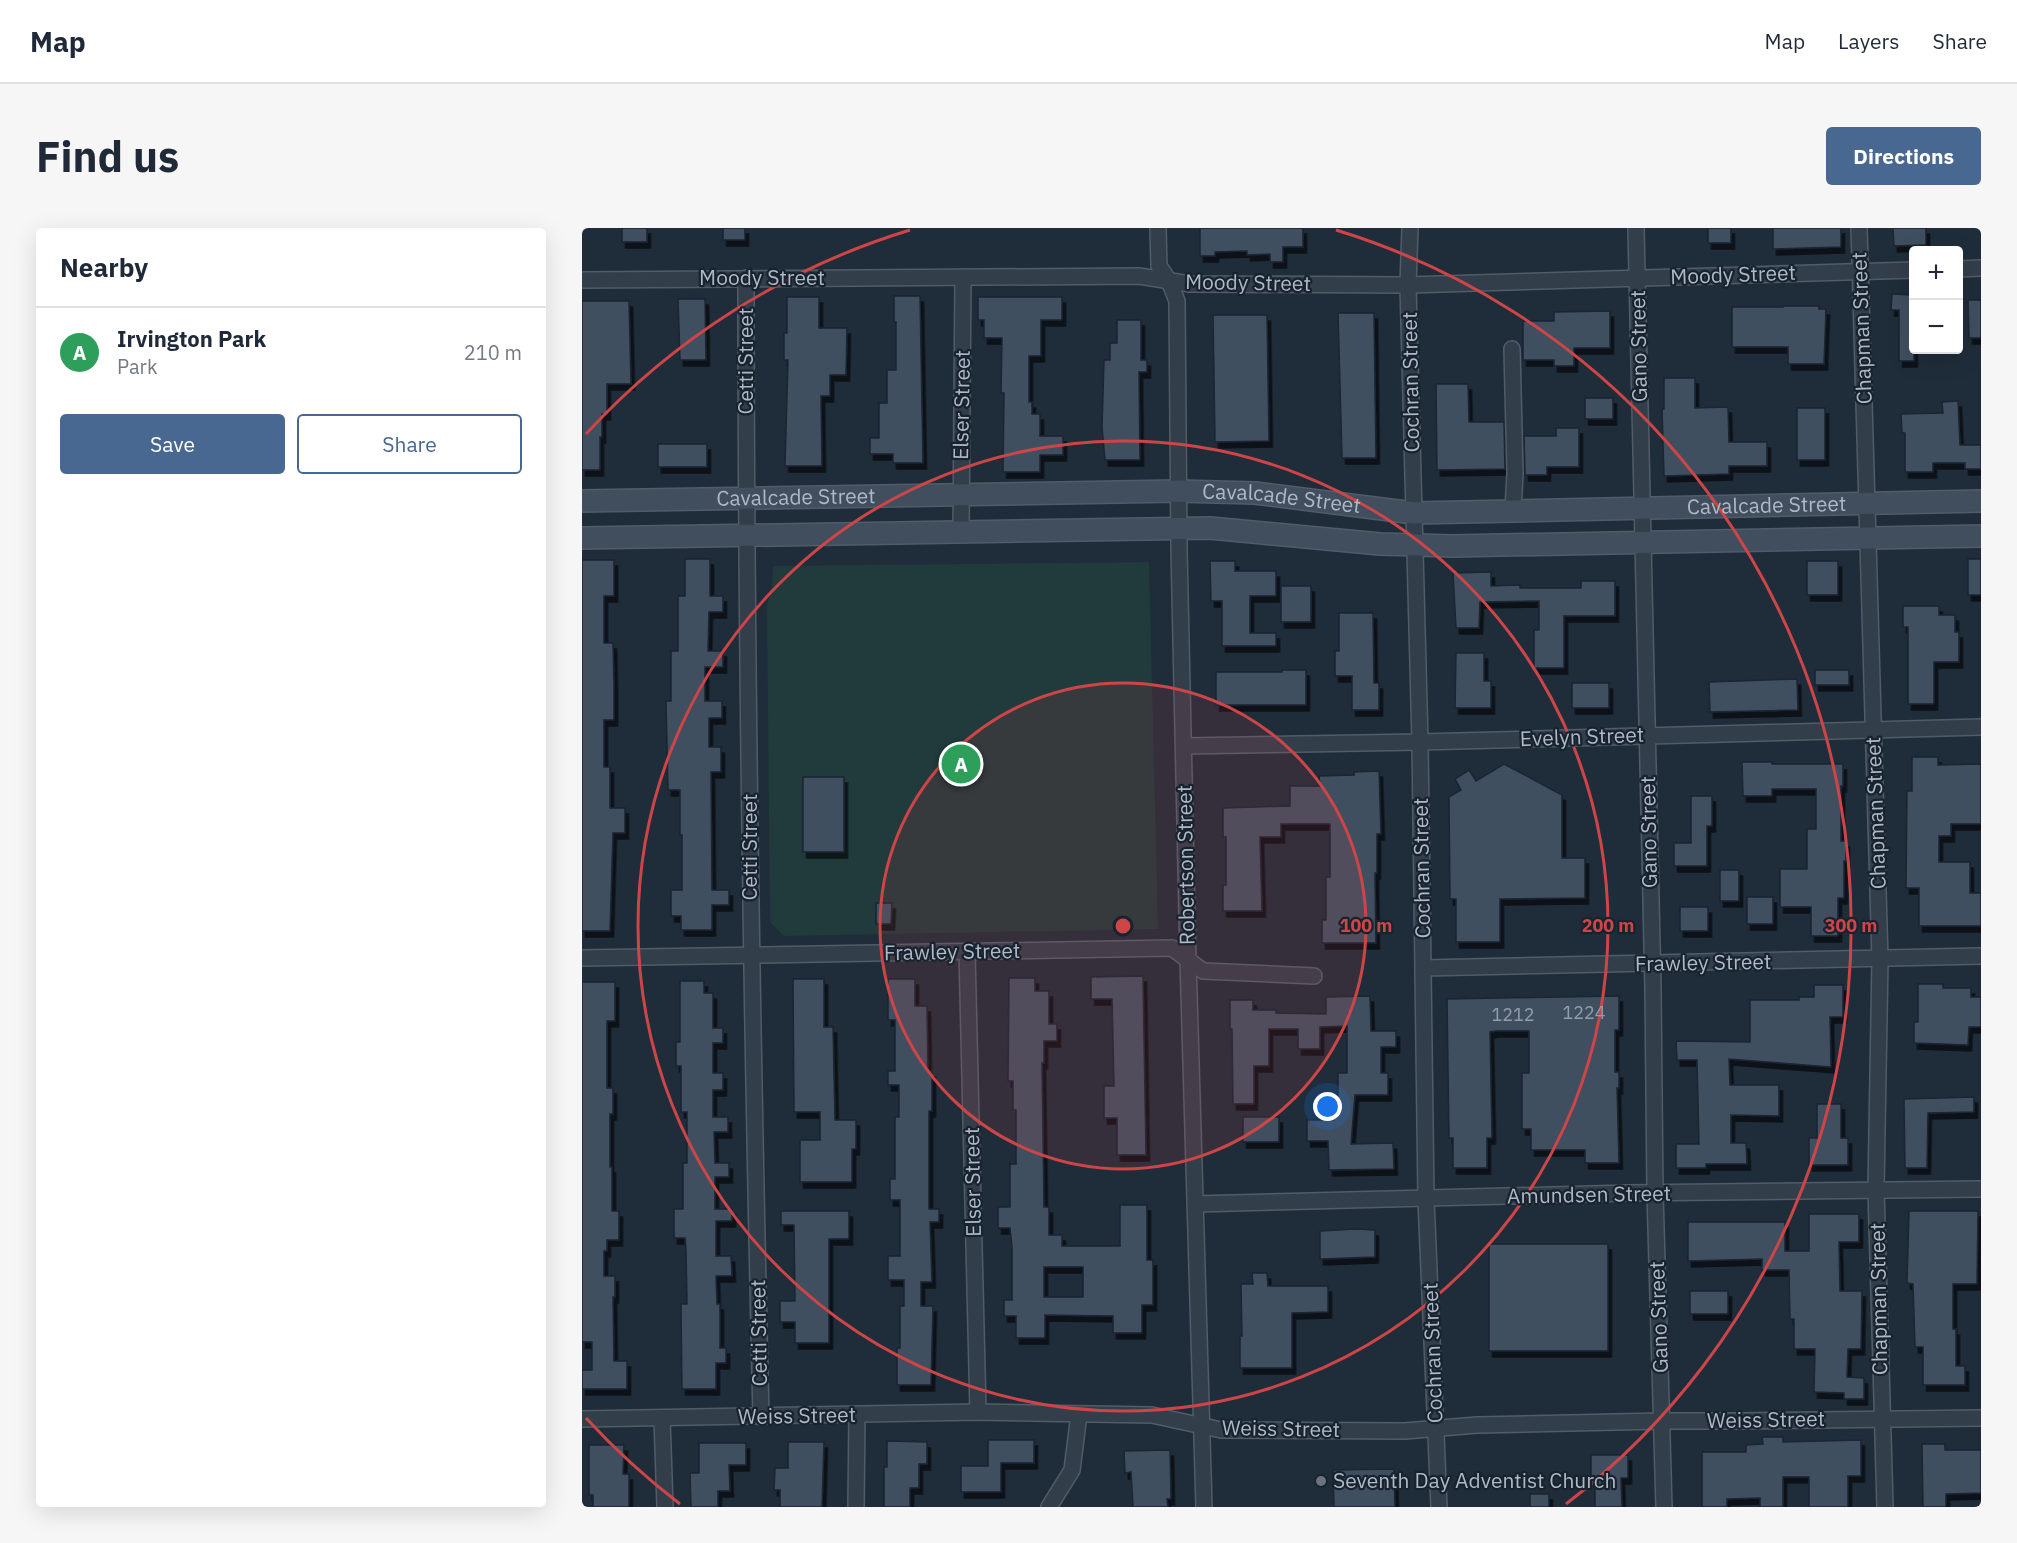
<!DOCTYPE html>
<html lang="en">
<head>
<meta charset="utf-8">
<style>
  :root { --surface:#fff; --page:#f6f6f7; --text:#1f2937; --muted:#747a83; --line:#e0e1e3; --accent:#486891 }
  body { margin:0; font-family:"IBM Plex Sans",sans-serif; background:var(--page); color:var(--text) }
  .controls { position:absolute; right:18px; top:18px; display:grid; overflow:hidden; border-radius:6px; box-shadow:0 6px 24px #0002 }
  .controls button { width:54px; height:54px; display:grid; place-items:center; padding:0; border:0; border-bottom:2px solid var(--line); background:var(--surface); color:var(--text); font:30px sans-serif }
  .you { position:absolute; left:746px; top:879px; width:21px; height:21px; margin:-15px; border:4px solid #fff; border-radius:50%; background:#1a73e8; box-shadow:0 0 0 9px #1a73e833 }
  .badge { display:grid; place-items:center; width:39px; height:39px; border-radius:50%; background:var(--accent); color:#fff; font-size:20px; font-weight:700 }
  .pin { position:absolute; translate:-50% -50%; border:3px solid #fff; box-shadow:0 2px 6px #0006 }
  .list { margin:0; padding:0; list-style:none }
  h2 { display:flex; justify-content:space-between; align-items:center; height:78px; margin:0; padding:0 24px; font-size:26px }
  h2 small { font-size:20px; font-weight:400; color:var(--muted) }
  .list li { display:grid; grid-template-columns:39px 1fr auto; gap:18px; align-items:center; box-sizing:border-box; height:90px; padding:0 24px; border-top:2px solid var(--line) }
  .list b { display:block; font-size:22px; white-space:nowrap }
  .list p { margin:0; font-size:20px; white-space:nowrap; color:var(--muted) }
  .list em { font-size:20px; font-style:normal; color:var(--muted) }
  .actions { display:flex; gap:12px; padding:18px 24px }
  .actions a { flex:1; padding:14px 0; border:2px solid var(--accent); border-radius:6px; text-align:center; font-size:21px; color:var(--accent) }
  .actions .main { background:var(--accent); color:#fff }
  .map { position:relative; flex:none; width:1399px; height:1279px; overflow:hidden; border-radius:6px }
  header { display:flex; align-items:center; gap:36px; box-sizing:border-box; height:84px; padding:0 30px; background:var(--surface); border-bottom:2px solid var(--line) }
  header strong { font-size:28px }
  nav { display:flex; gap:33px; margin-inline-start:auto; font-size:21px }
  .intro { display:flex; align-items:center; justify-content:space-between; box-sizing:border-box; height:144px; padding:0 36px }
  h1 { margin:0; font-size:42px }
  .button { padding:15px 27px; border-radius:6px; background:var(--accent); color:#fff; font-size:21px; font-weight:700 }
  main { display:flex; gap:36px; padding:0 36px }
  aside { flex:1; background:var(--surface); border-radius:6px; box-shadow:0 6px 24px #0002 }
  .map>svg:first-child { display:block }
  .green { fill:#213a3b }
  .building { fill:#404f60; stroke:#1b2531; stroke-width:1.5; fill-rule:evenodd; filter:url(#shadow) }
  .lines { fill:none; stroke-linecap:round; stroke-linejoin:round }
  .minor-casing { stroke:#515c68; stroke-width:18 }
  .secondary-casing { stroke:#515c68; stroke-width:24 }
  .minor { stroke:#333e4b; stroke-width:15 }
  .secondary { stroke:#414e5e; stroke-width:21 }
  .ring { fill:none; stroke:#ce4548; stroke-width:3 }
  .worship-dot { fill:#6b7280; stroke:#19232f; stroke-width:2 }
  .labels { text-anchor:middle; stroke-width:4.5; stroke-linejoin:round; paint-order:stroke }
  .number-label { font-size:18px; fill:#929ead }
  .street-label { font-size:21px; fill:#aeb9c7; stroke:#19232f }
  .poi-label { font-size:21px; fill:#aeb9c7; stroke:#19232f; text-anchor:start }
  .centre { fill:#ce4548; stroke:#19232f; stroke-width:3 }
  .ring-label { font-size:18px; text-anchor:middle; font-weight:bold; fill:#ce4548; stroke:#19232f; stroke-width:4.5; stroke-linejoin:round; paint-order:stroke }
</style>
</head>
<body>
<header>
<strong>Map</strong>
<nav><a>Map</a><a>Layers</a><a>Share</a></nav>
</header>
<div class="intro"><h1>Find us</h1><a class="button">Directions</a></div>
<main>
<aside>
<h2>Nearby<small></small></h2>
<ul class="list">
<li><span class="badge" style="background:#2e9e5b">A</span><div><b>Irvington Park</b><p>Park</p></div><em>210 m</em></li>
</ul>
<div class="actions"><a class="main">Save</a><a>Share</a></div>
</aside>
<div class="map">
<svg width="1399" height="1279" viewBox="0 0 1399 1279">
  <defs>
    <filter id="shadow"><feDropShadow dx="3.5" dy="6" stdDeviation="0" flood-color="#0009"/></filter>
  </defs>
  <rect width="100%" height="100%" fill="#1f2d3a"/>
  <!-- green -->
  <path class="green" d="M567,334L576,701L202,708L188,694L185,378L190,358L191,338Z"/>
  <!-- building -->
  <g class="building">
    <rect x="40" y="0" width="25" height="14"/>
    <rect x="141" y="0" width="22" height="12"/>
    <path d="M618,0H721V19H701V34H688V26L665,27V23L633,24V28H618Z"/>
    <rect x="1126" y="0" width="23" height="15"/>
    <path d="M1191,0H1259V19L1191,21Z"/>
    <path d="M1311,0H1344V17L1312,18Z"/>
    <path d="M1310,66L1332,67V133H1317V82H1309Z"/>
    <path d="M312,68H338L341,235H311V226H288V210H297V175H305V142H314V94H312Z"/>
    <path d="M205,69H237V100H265L264,147H248V168H239L240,238H203L206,132H202V105H205Z"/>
    <path d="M396,69H480V92H459V128H447V174H450V186H458V208H481V227H458V244H421L422,165H419L420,110H402V92H396Z"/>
    <path d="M96,71H123L124,132H98Z"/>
    <path d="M1386,72H1399V110H1387Z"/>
    <path d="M0,73H47L49,156H25V186H20V209H18V242H0Z"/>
    <path d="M1201,78H1237V81H1244L1242,136H1206V119H1150V79H1201Z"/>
    <path d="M1028,83V120H992V138H972V132H941V93H972V84Z"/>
    <path d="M756,85H792L794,230H760Z"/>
    <path d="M631,87H685L687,213L633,214Z"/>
    <path d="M535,92H559V132H565V144H557L558,232H523L520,199L522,132H528V115H535Z"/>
    <path d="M1082,150H1113V180L1146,179L1147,214H1185V238H1147V246L1082,248L1080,181H1082Z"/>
    <path d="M854,156H886L887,194H922L923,241L855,242Z"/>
    <rect x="1003" y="170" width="28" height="21"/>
    <path d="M1376,173L1378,217H1399V241H1383V235H1351V244H1323V205H1320L1319,186L1361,185L1360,174Z"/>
    <rect x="1215" y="180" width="28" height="52"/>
    <path d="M974,200H997V239H965V247H943L942,208H974Z"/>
    <rect x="76" y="216" width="49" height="23"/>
    <path d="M103,331H128V368H141V384H127L126,423H141V439H123V473H140V490H127V519H139V544H129L130,662H147V677H130V702H99V688H89V662H100V607H98V562H86L84,473H89V423H96V368H103Z"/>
    <rect x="1386" y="331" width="13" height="36"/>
    <path d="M0,332H32V368H22V415H31L32,457V492H22V539H28V580H43V605H31L28,703H0Z"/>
    <path d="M628,333H653V343H694V368H668V405H694V418H640V373H629Z"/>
    <rect x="1225" y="333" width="31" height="34"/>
    <path d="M909,344V358L938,357V360H999V353H1033V388H982V440H952V402H957V373L898,374L897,400H874L871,345Z"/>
    <rect x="699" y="358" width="30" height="36"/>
    <path d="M1321,378H1357V387H1373V404H1377V434H1352V476H1326V399H1321Z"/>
    <path d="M757,385H791L792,455H797V482H770V448H753V423H757Z"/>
    <path d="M874,425H902V453H909V480H873Z"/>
    <path d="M700,442H724V477H634V444H700Z"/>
    <rect x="1233" y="442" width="34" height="15"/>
    <path d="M1215,451L1216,482L1128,484L1127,454Z"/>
    <rect x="990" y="455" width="37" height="25"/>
    <path d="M1330,529H1356V537L1399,536V596H1369V608H1357V634H1388V665H1399V698H1337V660H1324L1325,563H1330Z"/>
    <path d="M1160,534H1190V536H1261V558H1259V613H1264V633H1262V670H1256V708H1229V679H1198V641H1225V601H1234V561H1190V568H1161Z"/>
    <path d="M922,536L980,567V630H1003V670L918,671V714H874V671H868L867,569L879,562L873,551L887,542L894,553Z"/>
    <path d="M797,543L799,606H795V645H793L794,715H740V692H744V649H748V596H699V609H678L680,683H641V657H644V609H641V580L708,578V558H738L737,548L772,547V544Z"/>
    <rect x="221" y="549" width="41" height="75"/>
    <path d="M1109,568H1130V598H1125V638H1092V615H1109Z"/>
    <rect x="1138" y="642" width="19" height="31"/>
    <rect x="1165" y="669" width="26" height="27"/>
    <path d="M294,675H310L309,696H294Z"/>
    <rect x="1098" y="679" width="28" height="24"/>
    <path d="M561,748L564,927H535V890H522V858H532L530,771H509V749Z"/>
    <path d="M427,750H453V763H467V796H475V813H462V835H460L462,979H467V1007H480V1018H538V977H565V1032H571V1077H560V1105H531V1088L463,1087V1110H434V1088H422V1072H430V1019L428,1000H416V979H428V936H434V882H431V853H426ZM462,1039H501V1069H462Z"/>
    <path d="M211,751H242V799H251L253,892H274V921H270V954H218V912H238V884H212Z"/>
    <path d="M306,751H333V778H345L346,843H350V883H347V981H357V994H348L350,1054H339V1078H351L349,1157H315V1120H318V1078H322V1052H306V1028H318V972H308V951H313V889H317V857H306V843H313V792H306Z"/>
    <path d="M98,753H122V765H131V800H141V815H131V845H141V862H131V889H146V904H132L133,935H147V949H133V981H150V993H134V1028H149L150,1048H134L135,1076H138V1120H144V1135H134V1161H100L99,1076H105L104,1022L103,1010H92V981H101V935H105V884H99V838H94V814H98Z"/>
    <path d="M0,754H33V793H25V860H31V886H28V939H30V983H37V1012H25V1023H22V1048H33V1069H31L32,1133H45V1161H0V1142H10V1114H0Z"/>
    <path d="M1336,756H1361V760H1389V769H1399V799H1387L1386,817L1332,815V794H1336Z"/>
    <path d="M1232,757H1261V789H1248L1249,839L1147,831L1148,857H1197V888L1149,887V915H1164L1165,936H1124V940H1094V916H1117L1115,832H1095L1094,813L1168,814V772H1217V769H1232Z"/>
    <path d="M788,768L789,803H814V819H799V845H806V867H773L769,916L811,915L812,941L747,942L746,913H725V892H752L753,880L756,881V845H765V798L738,799V821H716V801H687V838H672V876H651L650,801H648V772H671V782H694V785L744,786V769Z"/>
    <path d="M1037,768V802H1033V844H1037V860H1035L1037,935H1003V922H949V901H940V845H947V803H914L908,804L910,910H905V940H871V910H867L865,771Z"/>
    <path d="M1392,869V884L1346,885L1345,940H1323L1322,871Z"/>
    <path d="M1235,876H1259V910H1266V937H1227V910H1235Z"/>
    <rect x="661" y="889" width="36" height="25"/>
    <path d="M199,983H267V1011H247V1115H213V1094H198V1073H213L212,997H199Z"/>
    <path d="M1327,983H1396L1395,1056H1371V1101H1374V1138H1383V1157H1341V1119H1333L1331,1056L1325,1055Z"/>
    <path d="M1227,986H1277V1014H1257L1258,1063H1280L1279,1121H1266L1265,1149L1282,1150V1171H1262V1165L1232,1164L1233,1121H1212V1091H1208L1207,1042H1180V1031L1106,1033V994H1203V1023H1227Z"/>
    <path d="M774,1001L793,1002V1029L738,1031V1003Z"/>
    <rect x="907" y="1016" width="119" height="107"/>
    <path d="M670,1045H685L686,1058H746V1084L710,1085V1140H658V1108H660L659,1056H671Z"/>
    <rect x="1108" y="1063" width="38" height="23"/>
    <path d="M1180,1209H1201V1214L1279,1212V1248H1266V1279H1227V1249H1201V1279H1178V1270L1145,1271V1279H1120V1224H1164V1217L1181,1216Z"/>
    <path d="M406,1212H452V1235H419V1264H379V1238H406Z"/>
    <path d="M305,1213L345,1214V1236H337V1260H328V1279H302V1239H305Z"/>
    <path d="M206,1214H242L240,1279H198V1262H192L193,1240H206Z"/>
    <path d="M117,1215H164V1237H147L148,1263H136V1279H109L108,1245H117Z"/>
    <path d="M1340,1216H1363V1222H1399V1265L1364,1266V1279H1341Z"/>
    <path d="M7,1217H42L41,1246H47V1279H11V1267H7Z"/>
    <path d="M588,1222L589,1271H585L586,1279H551L549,1244L543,1245L542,1223Z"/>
    <path d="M1009,1227H1046V1250H1039L1040,1279H1013V1250H1009Z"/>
    <path d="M812,1241L813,1279H752L751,1242Z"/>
    <rect x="948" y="1266" width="19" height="13"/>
  </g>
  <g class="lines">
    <defs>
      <g id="minor">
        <path d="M576,0L577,38L587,53L595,73L597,321L606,732L622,1279"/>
        <path d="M828,0L826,57L838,514L844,971L857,1279"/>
        <path d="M1054,0L1071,761L1073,965L1082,1279"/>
        <path d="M1277,0L1298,732L1294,961L1303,1279"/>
        <path d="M1376,41L1399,40"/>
        <path d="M164,50C164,429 170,809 179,1189"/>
        <path d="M0,52L557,48L608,56L826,57L1332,42"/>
        <path d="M930,121L933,245L931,283"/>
        <path d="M379,304L381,49"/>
        <path d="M602,518L838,514L1399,499"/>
        <path d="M385,724L396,1184"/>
        <path d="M0,730L590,720L621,743L732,748"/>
        <path d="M842,740L1399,728"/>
        <path d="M614,976L1047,965L1399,961"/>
        <path d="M80,1190L83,1279"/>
        <path d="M0,1191L396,1184L570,1187L639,1202L823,1203L895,1197L1080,1193H1159L1399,1190"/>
        <path d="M274,1279L275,1187"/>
        <path d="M467,1279L490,1242L497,1186"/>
      </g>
      <g id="secondary">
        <path id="s1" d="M0,273L596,263L673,265L832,285L1399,273"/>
        <path d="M0,310L628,300L798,316L871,318L1399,308"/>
      </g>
    </defs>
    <!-- minor casing -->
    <use href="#minor" class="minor-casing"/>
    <!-- secondary casing -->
    <use href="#secondary" class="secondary-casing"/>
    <!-- minor -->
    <use href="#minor" class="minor"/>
    <!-- secondary -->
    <use href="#secondary" class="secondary"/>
  </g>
  <!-- distance rings -->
  <circle cx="541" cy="698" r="243" fill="#ce4548" fill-opacity=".12"/>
  <g class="ring">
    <circle cx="541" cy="698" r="243"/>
    <circle cx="541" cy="698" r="485"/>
    <path d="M98 1276A728 728 0 0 1 4 1190M4 206A728 728 0 0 1 328 2M754 2A728 728 0 0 1 984 1276"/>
  </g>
  <!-- markers -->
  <circle class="worship-dot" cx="739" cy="1253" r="6"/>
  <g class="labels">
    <!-- number labels -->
    <g class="number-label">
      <text x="1002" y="791">1224</text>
      <text x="931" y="793">1212</text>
    </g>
    <!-- street labels -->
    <g class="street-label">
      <text transform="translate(1151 47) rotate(-2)" y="7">Moody Street</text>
      <text x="180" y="57">Moody Street</text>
      <text transform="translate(666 55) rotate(1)" y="7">Moody Street</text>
      <text transform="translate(1280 100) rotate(-92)" y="7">Chapman Street</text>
      <text transform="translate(1057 118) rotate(-91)" y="7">Gano Street</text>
      <text transform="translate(164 133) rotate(-90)" y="7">Cetti Street</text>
      <text transform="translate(829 154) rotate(-91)" y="7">Cochran Street</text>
      <text transform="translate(380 177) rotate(-89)" y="7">Elser Street</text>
      <text dy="7" stroke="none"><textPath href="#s1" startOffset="214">Cavalcade Street</textPath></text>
      <text dy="7" stroke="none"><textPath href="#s1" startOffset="700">Cavalcade Street</textPath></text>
      <text dy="7" stroke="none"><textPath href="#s1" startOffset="1186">Cavalcade Street</textPath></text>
      <text transform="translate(1000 509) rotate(-2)" y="7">Evelyn Street</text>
      <text transform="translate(1294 585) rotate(-92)" y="7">Chapman Street</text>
      <text transform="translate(1067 604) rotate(-91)" y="7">Gano Street</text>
      <text transform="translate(168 619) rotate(-90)" y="7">Cetti Street</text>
      <text transform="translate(604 637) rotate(-91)" y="7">Robertson Street</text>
      <text transform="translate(840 640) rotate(-91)" y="7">Cochran Street</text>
      <text transform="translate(370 724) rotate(-1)" y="7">Frawley Street</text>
      <text transform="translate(1121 735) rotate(-1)" y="7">Frawley Street</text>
      <text transform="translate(391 954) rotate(-91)" y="7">Elser Street</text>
      <text transform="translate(1007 967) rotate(-1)" y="7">Amundsen Street</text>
      <text transform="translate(1297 1071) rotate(-91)" y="7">Chapman Street</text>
      <text transform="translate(1077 1089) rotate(-92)" y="7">Gano Street</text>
      <text transform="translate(177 1105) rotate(-91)" y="7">Cetti Street</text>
      <text transform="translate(851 1125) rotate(-92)" y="7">Cochran Street</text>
      <text transform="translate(215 1188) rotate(-1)" y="7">Weiss Street</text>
      <text transform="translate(1184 1192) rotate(-1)" y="7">Weiss Street</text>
      <text transform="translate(699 1201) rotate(1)" y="7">Weiss Street</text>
    </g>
    <!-- poi labels -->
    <g class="poi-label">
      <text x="751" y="1260">Seventh Day Adventist Church</text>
    </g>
  </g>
  <circle cx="541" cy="698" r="9" class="centre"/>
  <g class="ring-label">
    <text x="784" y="704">100 m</text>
    <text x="1026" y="704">200 m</text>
    <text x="1269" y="704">300 m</text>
  </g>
</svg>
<div class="controls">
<button>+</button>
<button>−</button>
</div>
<div class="you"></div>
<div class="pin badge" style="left:379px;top:536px;background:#2e9e5b">A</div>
</div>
</main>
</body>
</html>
